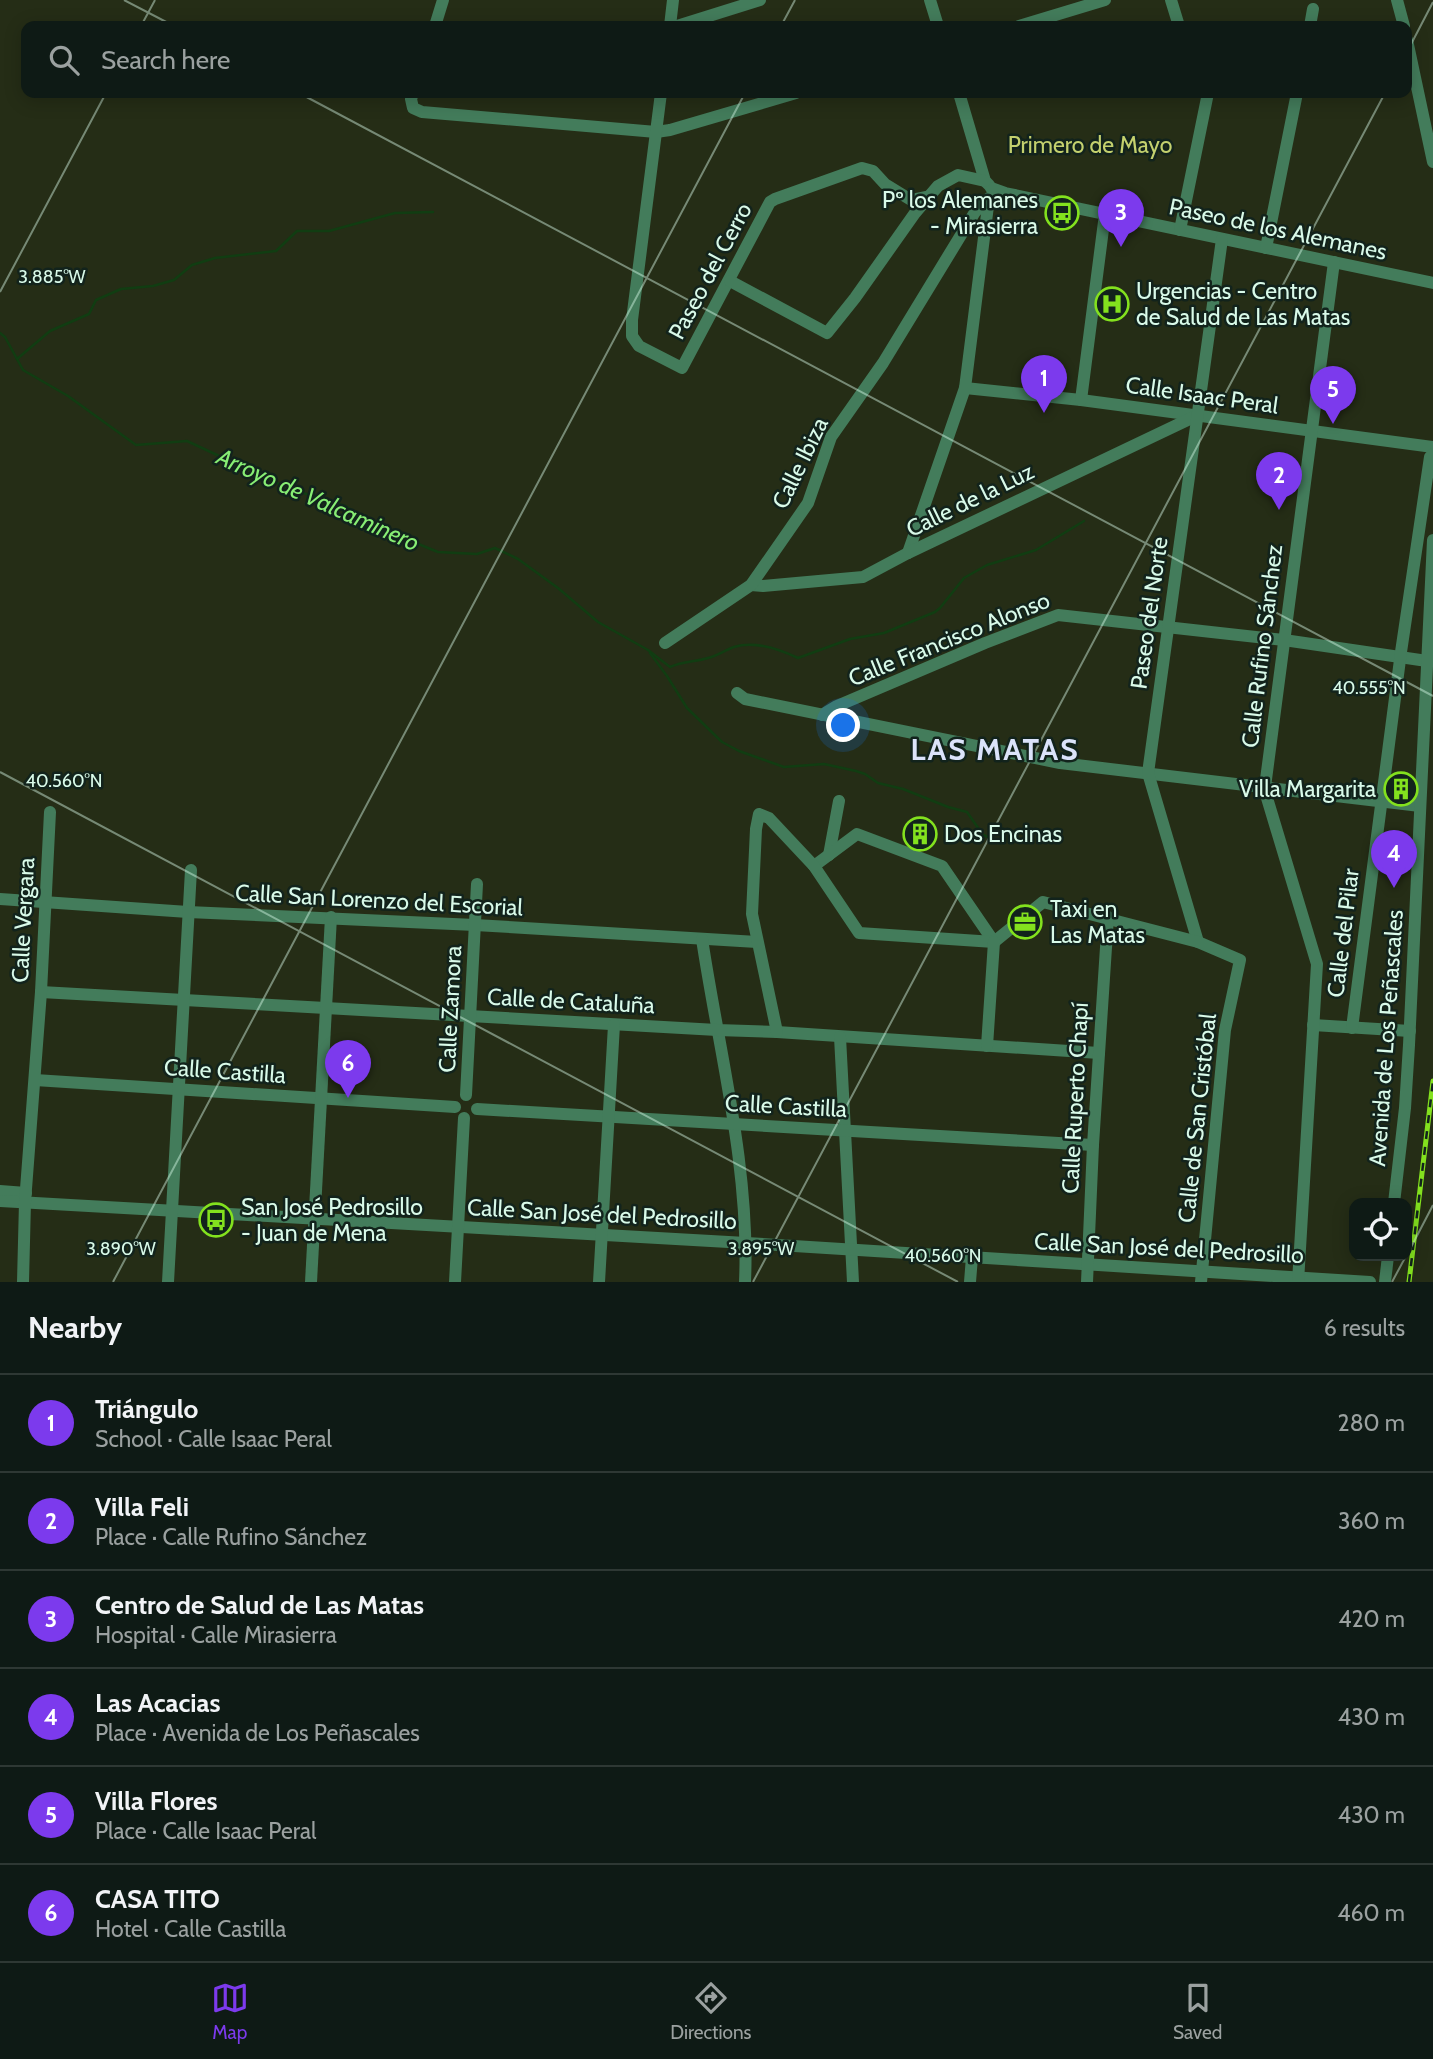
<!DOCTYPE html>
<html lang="en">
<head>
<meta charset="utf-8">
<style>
  :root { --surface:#0e1a15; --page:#1c2722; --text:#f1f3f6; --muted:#9ba1a0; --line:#2e3834; --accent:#7c3aed }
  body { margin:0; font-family:Cabin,sans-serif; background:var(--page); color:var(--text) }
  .controls { position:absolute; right:21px; bottom:21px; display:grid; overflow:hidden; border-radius:14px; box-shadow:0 4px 18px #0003 }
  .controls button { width:63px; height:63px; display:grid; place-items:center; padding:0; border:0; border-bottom:2px solid var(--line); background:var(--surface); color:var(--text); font:35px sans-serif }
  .you { position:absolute; left:844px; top:726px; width:24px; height:24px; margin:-18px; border:5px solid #fff; border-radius:50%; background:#1a73e8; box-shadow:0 0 0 10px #1a73e833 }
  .badge { display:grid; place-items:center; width:46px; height:46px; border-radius:50%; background:var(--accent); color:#fff; font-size:23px; font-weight:700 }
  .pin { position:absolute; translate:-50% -58px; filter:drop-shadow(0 2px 4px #0008) }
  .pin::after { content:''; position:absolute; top:37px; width:24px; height:21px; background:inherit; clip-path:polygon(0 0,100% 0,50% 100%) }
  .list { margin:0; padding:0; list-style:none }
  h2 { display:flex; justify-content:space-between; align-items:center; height:91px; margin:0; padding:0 28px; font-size:30px }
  h2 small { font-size:23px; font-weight:400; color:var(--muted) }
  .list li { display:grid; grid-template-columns:46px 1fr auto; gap:21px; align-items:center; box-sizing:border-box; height:98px; padding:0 28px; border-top:2px solid var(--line) }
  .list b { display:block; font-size:26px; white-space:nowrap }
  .list p { margin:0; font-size:23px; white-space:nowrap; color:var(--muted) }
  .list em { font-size:23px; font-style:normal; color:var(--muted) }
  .icon { flex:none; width:38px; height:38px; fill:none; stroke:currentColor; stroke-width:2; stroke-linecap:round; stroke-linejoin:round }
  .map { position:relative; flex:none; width:1433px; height:1282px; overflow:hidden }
  .search { position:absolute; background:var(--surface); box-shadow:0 4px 18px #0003; left:21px; right:21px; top:21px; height:77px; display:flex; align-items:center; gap:18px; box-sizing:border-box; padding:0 24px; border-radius:14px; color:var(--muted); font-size:26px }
  .sheet { height:679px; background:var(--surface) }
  nav { display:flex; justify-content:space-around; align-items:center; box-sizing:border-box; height:98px; border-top:2px solid var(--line); background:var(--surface); font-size:19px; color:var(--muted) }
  nav a { display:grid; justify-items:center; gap:4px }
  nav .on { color:var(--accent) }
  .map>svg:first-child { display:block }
  .green { fill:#252d16; fill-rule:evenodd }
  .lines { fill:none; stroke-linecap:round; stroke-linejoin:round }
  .stream { stroke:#113d12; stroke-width:2.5 }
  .minor { stroke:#437c5b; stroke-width:12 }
  .rail-casing { stroke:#83e11e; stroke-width:5 }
  .rail { stroke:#12231c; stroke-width:2.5; stroke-dasharray:8; stroke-linecap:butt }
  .ticks { fill:none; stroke:#d9fae9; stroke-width:2; stroke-opacity:0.45 }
  .labels { text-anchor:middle; stroke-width:5; stroke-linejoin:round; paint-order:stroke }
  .park-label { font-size:23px; fill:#c4d16e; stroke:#12231c }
  .poi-label { font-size:23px; fill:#d9fae9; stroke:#12231c; text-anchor:start }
  .street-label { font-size:23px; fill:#d9fae9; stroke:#12231c }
  .water-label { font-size:24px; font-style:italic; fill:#87ed74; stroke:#12231c }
  .district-label { font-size:30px; font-weight:bold; letter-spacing:2px; fill:#dbe3fa; stroke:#12231c }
  .ticks-label { font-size:18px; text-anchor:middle; fill:#d9fae9; stroke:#12231c; stroke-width:5; stroke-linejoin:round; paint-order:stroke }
</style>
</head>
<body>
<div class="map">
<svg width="1433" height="1282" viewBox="0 0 1433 1282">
  <rect width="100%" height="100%" fill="#12231c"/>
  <!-- green -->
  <path class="green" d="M0,0H1433V1282H0ZM26,26H1407V93H26ZM1354,1203H1407V1256H1354Z"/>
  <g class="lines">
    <!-- stream -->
    <g class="stream">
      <path d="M0,333L5,337L23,370L68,396L136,445L187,441L290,489L345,506L389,532L438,552L477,554L495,548L518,559L558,588L598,622L648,650L670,667C683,661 695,662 708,658C717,656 725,650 734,647C755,640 779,649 798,658L850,639L884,633L935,612L940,608L964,578L987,565L1036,550L1084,521"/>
      <path d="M17,359L50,331L89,314L96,300L121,289L153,286L174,280L192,265L215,258L276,251L297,231H329L395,213L433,212"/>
      <path d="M650,653L667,676L687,708L722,742L739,751L784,767L824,764L856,771L865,774L878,783L903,789L948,807L967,812L983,835L999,841"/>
    </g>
    <!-- minor -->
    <g class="minor">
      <path d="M930,0L938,26"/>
      <path d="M1171,0L1179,26"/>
      <path d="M1397,0L1404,26"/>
      <path d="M435,26L443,0"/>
      <path d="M670,26L673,0"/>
      <path d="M677,26L760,0"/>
      <path d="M1019,26L1105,0"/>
      <path d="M1310,26L1313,9"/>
      <path d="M1407,40L1433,162"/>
      <path d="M413,93L411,99L413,108L422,112L656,132L670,130L796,93"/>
      <path d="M661,93L632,320V336L639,346L682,368L770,202L775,199L862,168L873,171L885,184L911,200L930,196"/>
      <path d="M959,93L985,181L989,185"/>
      <path d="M991,188L1005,193L1433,283"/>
      <path d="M1180,230L1208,93"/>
      <path d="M1266,248L1297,93"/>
      <path d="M730,281L827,333L855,298L915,213L938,186L958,175L985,181"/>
      <path d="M965,388L1081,400L1433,447"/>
      <path d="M1081,400L1105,214"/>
      <path d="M908,553L965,388L989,198"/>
      <path d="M751,585L763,586L863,577L908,553L1198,415"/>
      <path d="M665,643L751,585L808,503L831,437L883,363L975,212L981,205L987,204"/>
      <path d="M737,693L745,699L1060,763L1420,806"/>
      <path d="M822,715L837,706L985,643L1058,615L1284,640L1427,661"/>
      <path d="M829,855L839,801"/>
      <path d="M814,866L857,834L942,866L994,942"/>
      <path d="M0,899L188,912L475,925L757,942"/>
      <path d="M702,939C719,1052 750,1167 745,1282"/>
      <path d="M1198,942L1148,773L1222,239"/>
      <path d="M41,992L717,1030L777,1032L1099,1053"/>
      <path d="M1313,1025L1410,1031"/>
      <path d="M1352,1028L1401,652L1430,457L1433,454"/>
      <path d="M777,1032L752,914L756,829L759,814L769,818L814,866L859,933L994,942L1043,902L1198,942L1240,960L1225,1030L1201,1282"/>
      <path d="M840,1037L853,1282"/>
      <path d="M987,1046L994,942"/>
      <path d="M35,1080L455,1107"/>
      <path d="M466,1095L477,884"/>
      <path d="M477,1109L1093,1145"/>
      <path d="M0,1191L26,1193"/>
      <path d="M0,1201L746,1243L1370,1282"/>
      <path d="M1394,1203L1405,1108L1409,1045L1433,540"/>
      <path d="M23,1282L25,1202L41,992L50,812"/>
      <path d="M168,1282L191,870"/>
      <path d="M311,1282L331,917"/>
      <path d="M455,1282L464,1118"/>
      <path d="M599,1282L614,1025"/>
      <path d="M970,1282L972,1257"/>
      <path d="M1087,1282L1093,1145L1108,917"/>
      <path d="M1298,1282L1317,964L1267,798L1265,787L1334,262"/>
      <path d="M1385,1282L1388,1256"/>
    </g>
    <defs>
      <path id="rail" d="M1409,1282L1433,1081"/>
    </defs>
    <!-- rail casing -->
    <use href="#rail" class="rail-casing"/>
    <!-- rail -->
    <use href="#rail" class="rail"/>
  </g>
  <!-- ticks -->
  <path class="ticks" d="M124,0L174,26M141,26L155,0M781,26L795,0M1407,52L1433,2M299,93L1433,696M0,292L106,93M0,772L958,1282M1407,1255L1433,1205M113,1282L745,93M753,1282L1385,93M1392,1282L1406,1256"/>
  <!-- icons -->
  <defs>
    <symbol id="bus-ring" viewBox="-11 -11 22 22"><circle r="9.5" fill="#12231c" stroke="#83e11e" stroke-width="1.5"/><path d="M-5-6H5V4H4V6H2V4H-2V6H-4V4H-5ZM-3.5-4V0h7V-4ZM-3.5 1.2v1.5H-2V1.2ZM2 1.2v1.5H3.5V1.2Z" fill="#83e11e"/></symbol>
    <symbol id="hospital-ring" viewBox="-11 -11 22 22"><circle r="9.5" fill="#12231c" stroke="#83e11e" stroke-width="1.5"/><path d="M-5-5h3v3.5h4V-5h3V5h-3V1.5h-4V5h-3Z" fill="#83e11e"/></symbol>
    <symbol id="building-ring" viewBox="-11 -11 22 22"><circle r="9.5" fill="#12231c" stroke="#83e11e" stroke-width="1.5"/><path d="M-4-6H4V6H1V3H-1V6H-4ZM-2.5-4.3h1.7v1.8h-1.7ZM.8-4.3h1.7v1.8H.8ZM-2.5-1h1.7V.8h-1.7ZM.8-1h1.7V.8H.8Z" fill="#83e11e"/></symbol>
    <symbol id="office-ring" viewBox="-11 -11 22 22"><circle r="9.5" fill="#12231c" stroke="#83e11e" stroke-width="1.5"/><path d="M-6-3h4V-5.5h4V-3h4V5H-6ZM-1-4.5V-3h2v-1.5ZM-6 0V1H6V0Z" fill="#83e11e"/></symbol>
  </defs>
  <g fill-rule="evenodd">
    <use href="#bus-ring" x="1043" y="194" width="38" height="38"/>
    <use href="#hospital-ring" x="1093" y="285" width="38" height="38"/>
    <use href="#building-ring" x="1382" y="770" width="38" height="38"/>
    <use href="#building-ring" x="901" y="815" width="38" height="38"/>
    <use href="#office-ring" x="1006" y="903" width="38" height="38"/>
    <use href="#bus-ring" x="197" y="1201" width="38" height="38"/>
  </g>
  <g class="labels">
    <!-- park labels -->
    <g class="park-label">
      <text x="1090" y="153">Primero de Mayo</text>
    </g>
    <!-- poi labels -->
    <g class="poi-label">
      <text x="1038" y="208" text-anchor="end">Pº los Alemanes<tspan x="1038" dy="26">- Mirasierra</tspan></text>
      <text x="1136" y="299">Urgencias - Centro<tspan x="1136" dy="26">de Salud de Las Matas</tspan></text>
      <text x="1376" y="797" text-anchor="end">Villa Margarita</text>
      <text x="944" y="842">Dos Encinas</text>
      <text x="1050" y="917">Taxi en<tspan x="1050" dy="26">Las Matas</tspan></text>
      <text x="241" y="1215">San José Pedrosillo<tspan x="241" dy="26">- Juan de Mena</tspan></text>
    </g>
    <!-- street labels -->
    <g class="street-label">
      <text transform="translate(1278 229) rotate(12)" y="8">Paseo de los Alemanes</text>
      <text transform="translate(710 271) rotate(-62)" y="8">Paseo del Cerro</text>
      <text transform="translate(1202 395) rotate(8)" y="8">Calle Isaac Peral</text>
      <text transform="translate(800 463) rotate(-64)" y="8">Calle Ibiza</text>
      <text transform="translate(970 500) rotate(-26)" y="8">Calle de la Luz</text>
      <text transform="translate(1149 613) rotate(-82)" y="8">Paseo del Norte</text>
      <text transform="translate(949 639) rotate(-22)" y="8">Calle Francisco Alonso</text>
      <text transform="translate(1262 646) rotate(-83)" y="8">Calle Rufino Sánchez</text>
      <text transform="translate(379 900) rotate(3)" y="8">Calle San Lorenzo del Escorial</text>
      <text transform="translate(23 920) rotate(-87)" y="8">Calle Vergara</text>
      <text transform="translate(1343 933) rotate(-83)" y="8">Calle del Pilar</text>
      <text transform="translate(571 1001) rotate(3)" y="8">Calle de Cataluña</text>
      <text transform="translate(450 1009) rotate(-87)" y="8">Calle Zamora</text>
      <text transform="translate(1386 1038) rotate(-86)" y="8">Avenida de Los Peñascales</text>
      <text transform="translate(225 1071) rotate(4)" y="8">Calle Castilla</text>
      <text transform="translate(1075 1098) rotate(-87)" y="8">Calle Ruperto Chapí</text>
      <text transform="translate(786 1106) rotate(3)" y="8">Calle Castilla</text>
      <text transform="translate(1197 1118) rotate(-84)" y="8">Calle de San Cristóbal</text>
      <text transform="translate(602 1214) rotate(3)" y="8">Calle San José del Pedrosillo</text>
      <text transform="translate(1169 1248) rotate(3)" y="8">Calle San José del Pedrosillo</text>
    </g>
    <!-- water labels -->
    <g class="water-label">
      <text transform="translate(318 500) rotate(24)" y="8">Arroyo de Valcaminero</text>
    </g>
    <!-- district labels -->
    <g class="district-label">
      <text x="995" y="760">LAS MATAS</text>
    </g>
  </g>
  <g class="ticks-label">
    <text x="52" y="283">3.885°W</text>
    <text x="1369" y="694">40.555°N</text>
    <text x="64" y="787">40.560°N</text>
    <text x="121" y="1255">3.890°W</text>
    <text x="761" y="1255">3.895°W</text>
    <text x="943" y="1262">40.560°N</text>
  </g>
</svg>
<div class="controls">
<button><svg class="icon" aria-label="locate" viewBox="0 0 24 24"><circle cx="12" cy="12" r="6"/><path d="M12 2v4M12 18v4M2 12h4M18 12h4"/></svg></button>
</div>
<div class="you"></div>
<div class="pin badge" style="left:1044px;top:413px">1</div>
<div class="pin badge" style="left:1279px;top:510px">2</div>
<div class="pin badge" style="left:1121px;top:247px">3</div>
<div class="pin badge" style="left:1394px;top:888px">4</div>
<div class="pin badge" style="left:1333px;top:424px">5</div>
<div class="pin badge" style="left:348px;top:1098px">6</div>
<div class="search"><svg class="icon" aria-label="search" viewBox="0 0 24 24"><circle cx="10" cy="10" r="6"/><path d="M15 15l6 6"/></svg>Search here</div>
</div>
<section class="sheet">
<h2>Nearby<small>6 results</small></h2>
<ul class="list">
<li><span class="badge">1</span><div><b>Triángulo</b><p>School · Calle Isaac Peral</p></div><em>280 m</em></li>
<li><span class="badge">2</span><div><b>Villa Feli</b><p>Place · Calle Rufino Sánchez</p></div><em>360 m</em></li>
<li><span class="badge">3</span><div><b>Centro de Salud de Las Matas</b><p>Hospital · Calle Mirasierra</p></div><em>420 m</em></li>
<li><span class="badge">4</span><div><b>Las Acacias</b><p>Place · Avenida de Los Peñascales</p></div><em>430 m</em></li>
<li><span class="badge">5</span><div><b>Villa Flores</b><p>Place · Calle Isaac Peral</p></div><em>430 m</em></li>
<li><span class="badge">6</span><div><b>CASA TITO</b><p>Hotel · Calle Castilla</p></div><em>460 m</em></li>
</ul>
</section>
<nav>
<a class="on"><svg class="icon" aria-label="map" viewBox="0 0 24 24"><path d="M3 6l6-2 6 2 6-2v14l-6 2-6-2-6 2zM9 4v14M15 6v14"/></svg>Map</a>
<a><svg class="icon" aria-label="directions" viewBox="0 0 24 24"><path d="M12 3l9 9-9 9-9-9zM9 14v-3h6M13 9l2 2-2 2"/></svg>Directions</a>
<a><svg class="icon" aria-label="saved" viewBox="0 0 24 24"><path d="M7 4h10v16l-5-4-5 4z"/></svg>Saved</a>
</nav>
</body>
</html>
